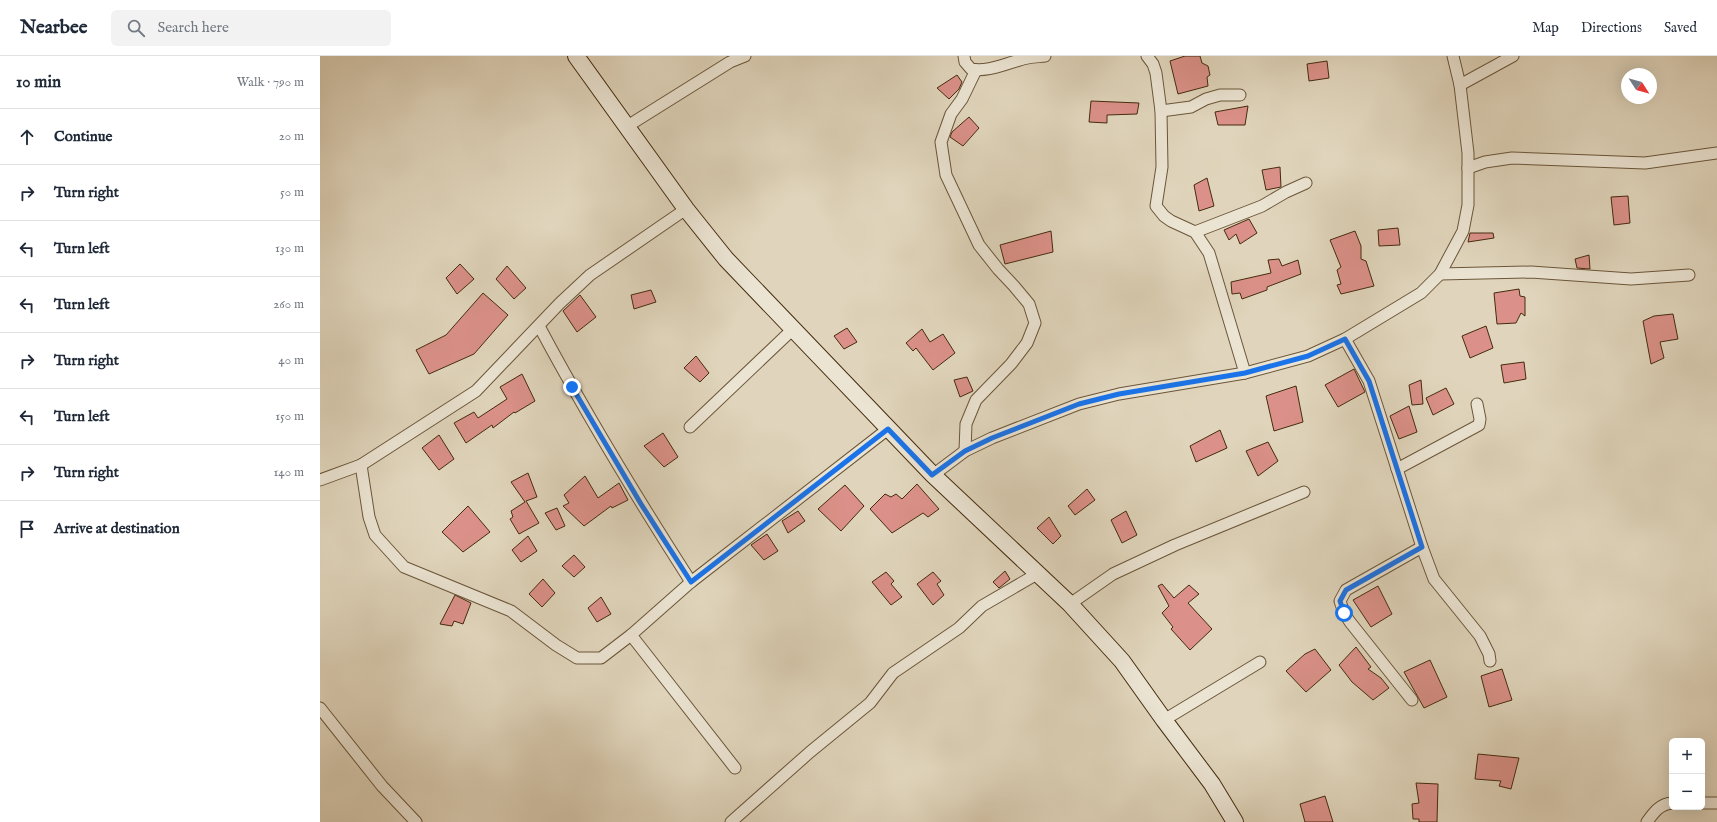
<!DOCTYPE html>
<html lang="en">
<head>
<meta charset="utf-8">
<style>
  :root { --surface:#fff; --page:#f2f2f3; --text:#1f2937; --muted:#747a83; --line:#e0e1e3 }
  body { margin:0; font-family:"IM FELL English",serif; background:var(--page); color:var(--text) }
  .controls { position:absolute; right:12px; bottom:12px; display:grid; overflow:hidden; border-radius:6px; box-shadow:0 4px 16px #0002 }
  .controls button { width:36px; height:36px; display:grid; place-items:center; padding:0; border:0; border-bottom:1px solid var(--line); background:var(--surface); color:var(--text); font:20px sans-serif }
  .compass { position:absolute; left:1301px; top:12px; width:36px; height:36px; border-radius:50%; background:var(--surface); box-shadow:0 4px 16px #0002; rotate:126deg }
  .stop { position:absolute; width:12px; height:12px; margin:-9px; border:3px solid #1a73e8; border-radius:50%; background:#fff }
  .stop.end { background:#1a73e8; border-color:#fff; box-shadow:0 1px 4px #0008 }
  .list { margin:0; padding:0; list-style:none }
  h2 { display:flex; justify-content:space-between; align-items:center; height:52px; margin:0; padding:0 16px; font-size:17px }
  h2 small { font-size:13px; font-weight:400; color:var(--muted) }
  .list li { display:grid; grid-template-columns:26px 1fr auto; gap:12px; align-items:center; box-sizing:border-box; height:56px; padding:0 16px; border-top:1px solid var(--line) }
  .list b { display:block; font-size:15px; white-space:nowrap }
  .list em { font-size:13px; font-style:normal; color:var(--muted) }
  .icon { flex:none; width:22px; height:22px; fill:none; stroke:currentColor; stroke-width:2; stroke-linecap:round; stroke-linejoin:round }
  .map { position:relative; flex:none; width:1397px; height:766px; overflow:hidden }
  header { display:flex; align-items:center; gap:24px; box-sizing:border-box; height:56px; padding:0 20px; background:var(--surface); border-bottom:1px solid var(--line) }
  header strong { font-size:19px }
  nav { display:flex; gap:22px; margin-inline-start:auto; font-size:14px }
  .search { width:280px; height:36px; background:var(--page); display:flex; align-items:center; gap:10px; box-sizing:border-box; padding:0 14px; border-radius:6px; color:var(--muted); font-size:15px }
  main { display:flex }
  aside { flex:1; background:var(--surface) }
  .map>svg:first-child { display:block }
  .building { fill:#db9189; stroke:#442b0d }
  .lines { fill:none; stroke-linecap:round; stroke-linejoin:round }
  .minor-casing { stroke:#6b5639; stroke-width:13 }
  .secondary-casing { stroke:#442b0d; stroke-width:18 }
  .minor { stroke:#ebe4d3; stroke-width:11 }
  .secondary { stroke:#ebe4d3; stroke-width:16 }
  .route { stroke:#1a73e8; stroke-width:5 }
</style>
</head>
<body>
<header>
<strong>Nearbee</strong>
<div class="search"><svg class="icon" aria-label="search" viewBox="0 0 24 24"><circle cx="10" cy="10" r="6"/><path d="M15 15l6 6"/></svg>Search here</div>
<nav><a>Map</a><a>Directions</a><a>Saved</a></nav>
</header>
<main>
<aside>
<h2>10 min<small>Walk · 790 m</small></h2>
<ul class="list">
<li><svg class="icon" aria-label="ahead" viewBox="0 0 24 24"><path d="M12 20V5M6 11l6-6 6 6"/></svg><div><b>Continue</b></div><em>20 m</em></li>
<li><svg class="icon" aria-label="right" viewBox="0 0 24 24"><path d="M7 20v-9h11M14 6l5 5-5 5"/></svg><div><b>Turn right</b></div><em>50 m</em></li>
<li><svg class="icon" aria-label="left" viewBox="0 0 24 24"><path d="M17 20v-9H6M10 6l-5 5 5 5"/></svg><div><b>Turn left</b></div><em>130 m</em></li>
<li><svg class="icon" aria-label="left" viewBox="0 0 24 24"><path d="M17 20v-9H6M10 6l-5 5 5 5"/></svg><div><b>Turn left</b></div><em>260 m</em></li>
<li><svg class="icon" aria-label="right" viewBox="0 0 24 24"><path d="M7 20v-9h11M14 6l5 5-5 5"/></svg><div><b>Turn right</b></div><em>40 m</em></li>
<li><svg class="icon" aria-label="left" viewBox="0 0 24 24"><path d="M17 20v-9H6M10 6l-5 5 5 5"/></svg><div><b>Turn left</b></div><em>150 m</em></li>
<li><svg class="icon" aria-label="right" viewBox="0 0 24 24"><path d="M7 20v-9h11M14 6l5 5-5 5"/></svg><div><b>Turn right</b></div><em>140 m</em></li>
<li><svg class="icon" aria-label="arrive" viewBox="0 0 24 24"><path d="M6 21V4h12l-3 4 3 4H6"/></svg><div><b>Arrive at destination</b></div></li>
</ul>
</aside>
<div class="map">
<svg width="1397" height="766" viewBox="0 0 1397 766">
  <rect width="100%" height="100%" fill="#e0d5bc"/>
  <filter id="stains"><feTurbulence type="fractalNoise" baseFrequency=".005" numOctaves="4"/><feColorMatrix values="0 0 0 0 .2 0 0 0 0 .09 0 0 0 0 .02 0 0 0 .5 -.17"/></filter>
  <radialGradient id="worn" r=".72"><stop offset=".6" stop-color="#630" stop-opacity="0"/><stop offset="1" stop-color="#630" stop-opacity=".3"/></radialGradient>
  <!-- building -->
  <g class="building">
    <path d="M865,0H880L882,7L888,10L890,19L887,21L888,30L858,38L850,5Z"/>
    <path d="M1007,5L1009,22L989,25L987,8Z"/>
    <path d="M637,19L642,26L639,33L629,43L617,32Z"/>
    <path d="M771,45L819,47L817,58L787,59V67L769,66Z"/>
    <path d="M928,50L925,69H898L895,56Z"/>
    <path d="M649,61L659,72L643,90L630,81L632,76Z"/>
    <path d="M960,111L961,131L946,134L942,114Z"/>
    <path d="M887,122L894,150L879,155L874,129Z"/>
    <path d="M1308,140L1310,167L1294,169L1291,141Z"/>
    <path d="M929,163L937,177L920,188L916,178L909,184L904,174Z"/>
    <path d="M1078,172L1080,189L1059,190L1058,174Z"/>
    <path d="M731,175L733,196L685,208L680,189Z"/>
    <path d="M1035,175L1041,190V203L1046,205L1054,230L1021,238L1017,229L1021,228L1017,214L1021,211L1010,184Z"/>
    <path d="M1150,177H1173L1174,182L1148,186Z"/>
    <path d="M1269,199L1270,213L1257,212L1255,203Z"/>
    <path d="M959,203L962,210L978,204L981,218L947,231V234L922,243L920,237L912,238L911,226L951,217L948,204Z"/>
    <path d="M140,208L154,223L137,238L126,222Z"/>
    <path d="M187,210L206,232L194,243L176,223Z"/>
    <path d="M1199,233L1200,240L1205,241V260L1201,257L1196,267L1177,268L1174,237Z"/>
    <path d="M331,234L336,246L314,253L311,239Z"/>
    <path d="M163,237L188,259L154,298L109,318L96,294L126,279Z"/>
    <path d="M260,239L276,261L257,276L243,255Z"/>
    <path d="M1353,258L1358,283L1340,286L1344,302L1331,308L1323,265L1334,260Z"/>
    <path d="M1166,270L1173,292L1150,302L1142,280Z"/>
    <path d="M527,272L537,286L524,293L514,280Z"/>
    <path d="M602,273L610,286L623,278L635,297L613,314L596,292L593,295L586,287Z"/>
    <path d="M376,300L389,317L380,326L364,312Z"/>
    <path d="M1204,306L1206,323L1184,327L1181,309Z"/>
    <path d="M1034,313L1045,336L1018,351L1005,329Z"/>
    <path d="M202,318L215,345L195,357L194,356L173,372L172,369L146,387L134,367L154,356L158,362L187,343L180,331Z"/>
    <path d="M647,321L653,335L640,341L634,324Z"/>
    <path d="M1101,324L1103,348L1092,349L1089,329Z"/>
    <path d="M976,330L983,366L954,375L946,340Z"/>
    <path d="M1126,332L1134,348L1113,359L1106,342Z"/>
    <path d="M1089,350L1097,376L1079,383L1070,360Z"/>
    <path d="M900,374L907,392L876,406L870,390Z"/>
    <path d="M343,377L358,401L344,411L324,390Z"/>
    <path d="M119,379L134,403L119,414L102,392Z"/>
    <path d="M948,386L958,405L938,420L926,395Z"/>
    <path d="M208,417L217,441L206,445L219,467L199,478L190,463L193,461L191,455L205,446L191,426Z"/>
    <path d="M265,420L278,442L299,427L308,444L292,452L291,450L264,470L243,450L249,447L244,439Z"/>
    <path d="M597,428L619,453L608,461L603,457L572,477L550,453L565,438L571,441L576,438L582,443Z"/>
    <path d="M525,429L544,450L521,475L498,453Z"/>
    <path d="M767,433L775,444L755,459L748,450Z"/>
    <path d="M148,450L170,476L143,496L122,476Z"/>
    <path d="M237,452L245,470L236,474L225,457Z"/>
    <path d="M478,455L485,465L468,477L462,465Z"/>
    <path d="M806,455L817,479L802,487L791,464Z"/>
    <path d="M729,461L741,480L733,488L717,472Z"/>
    <path d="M447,478L458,495L444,504L431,489Z"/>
    <path d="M208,480L217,495L201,506L192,494Z"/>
    <path d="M254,499L265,511L254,521L242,510Z"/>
    <path d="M685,515L690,523L679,532L673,526Z"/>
    <path d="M566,516L574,525L571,528L582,541L571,549L552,526Z"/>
    <path d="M613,516L621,525L617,528L624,539L613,549L597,528Z"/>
    <path d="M223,523L235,537L222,551L209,538Z"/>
    <path d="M842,528L854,542L869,529L879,538L868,547L892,573L870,594L851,573L853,571L842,557L849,550L838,530Z"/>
    <path d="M1058,530L1072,558L1051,571L1033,544Z"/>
    <path d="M135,539L151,547L143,568L134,565L132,570L120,568Z"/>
    <path d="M281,541L291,558L277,566L268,552Z"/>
    <path d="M1036,591L1051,611L1048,613L1061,622L1069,632L1053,644L1032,626L1019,609Z"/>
    <path d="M995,593L1011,614L986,636L966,615L985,598Z"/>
    <path d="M1110,604L1127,641L1104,652L1084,616Z"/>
    <path d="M1182,613L1192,644L1169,651L1161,620Z"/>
    <path d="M1158,698L1199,702L1191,733L1179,730L1181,725L1155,723Z"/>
    <path d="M1096,727L1118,728L1117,766H1099V763H1093L1092,748L1099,747Z"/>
    <path d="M1005,740L1013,766H985L980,748Z"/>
  </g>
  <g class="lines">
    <defs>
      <g id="minor">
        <path d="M644,0L645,6L651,13C668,16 684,8 700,4C708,1 717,1 725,0"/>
        <path d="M827,0L833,8L836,17L841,55L842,111L836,150L844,160L851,165L875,176L889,197L925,317"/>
        <path d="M1140,29L1193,0"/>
        <path d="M841,55L871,51L886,43L900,39H920"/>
        <path d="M306,71L410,6L425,0"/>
        <path d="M1148,112L1165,106L1192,102L1325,107L1397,97"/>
        <path d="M875,176L942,150L966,136L986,127"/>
        <path d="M1120,218L1211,216L1311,223L1369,219"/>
        <path d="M219,270C266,358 317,442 371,526"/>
        <path d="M1025,283L1049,325L1102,491L1114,523L1160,580L1169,598L1170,605"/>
        <path d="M370,371L473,273"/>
        <path d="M645,395L646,368L656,344L691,308L707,287L715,267L709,248L694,230L678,213L659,189L626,119L621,86L631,58L642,43L656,14"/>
        <path d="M41,409L49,461L55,479L84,511L191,555L236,589L257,602H281L311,579L371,526L568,373"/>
        <path d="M1077,413L1159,369L1160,363L1157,348"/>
        <path d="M613,419L645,395L672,382L759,348L799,338L925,317L988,300L1025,283L1101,237L1120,218L1143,175L1148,149V97L1140,29L1133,0"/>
        <path d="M0,424L41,409L156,335L240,247L270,219L366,153"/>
        <path d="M750,548L793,518L855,489L984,436"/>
        <path d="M311,579L415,712"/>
        <path d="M1092,644L1030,566L1024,557L1020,545L1026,534L1102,491"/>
        <path d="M0,652L62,730L96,766"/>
        <path d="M844,664L940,606"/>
        <path d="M1382,747H1397"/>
        <path d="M411,766L490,696L550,647L573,617L639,572L662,550L717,518"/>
        <path d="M1327,766C1334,756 1340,748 1352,747"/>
      </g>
      <path id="secondary" d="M256,0L366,153L406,203L613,419L750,548L802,605L844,664L892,728L915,766"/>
    </defs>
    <!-- minor casing -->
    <use href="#minor" class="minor-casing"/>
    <!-- secondary casing -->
    <use href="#secondary" class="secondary-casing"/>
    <!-- minor -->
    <use href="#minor" class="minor"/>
    <!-- secondary -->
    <use href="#secondary" class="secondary"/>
  </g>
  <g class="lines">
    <!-- route -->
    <path class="route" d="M252,331L321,448L371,526L568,373L612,419L645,395L672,382L759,348L799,338L925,317L988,300L1025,283L1049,325L1102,491L1026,534L1020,545L1024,557"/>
  </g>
  <rect width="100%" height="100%" filter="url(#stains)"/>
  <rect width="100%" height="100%" fill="url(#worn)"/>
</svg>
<div class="controls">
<button>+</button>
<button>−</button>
</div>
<svg class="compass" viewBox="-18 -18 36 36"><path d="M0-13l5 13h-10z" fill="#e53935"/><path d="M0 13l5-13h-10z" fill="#747a83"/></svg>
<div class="stop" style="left:1024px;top:557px"></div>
<div class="stop end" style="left:252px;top:331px"></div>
</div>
</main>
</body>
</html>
